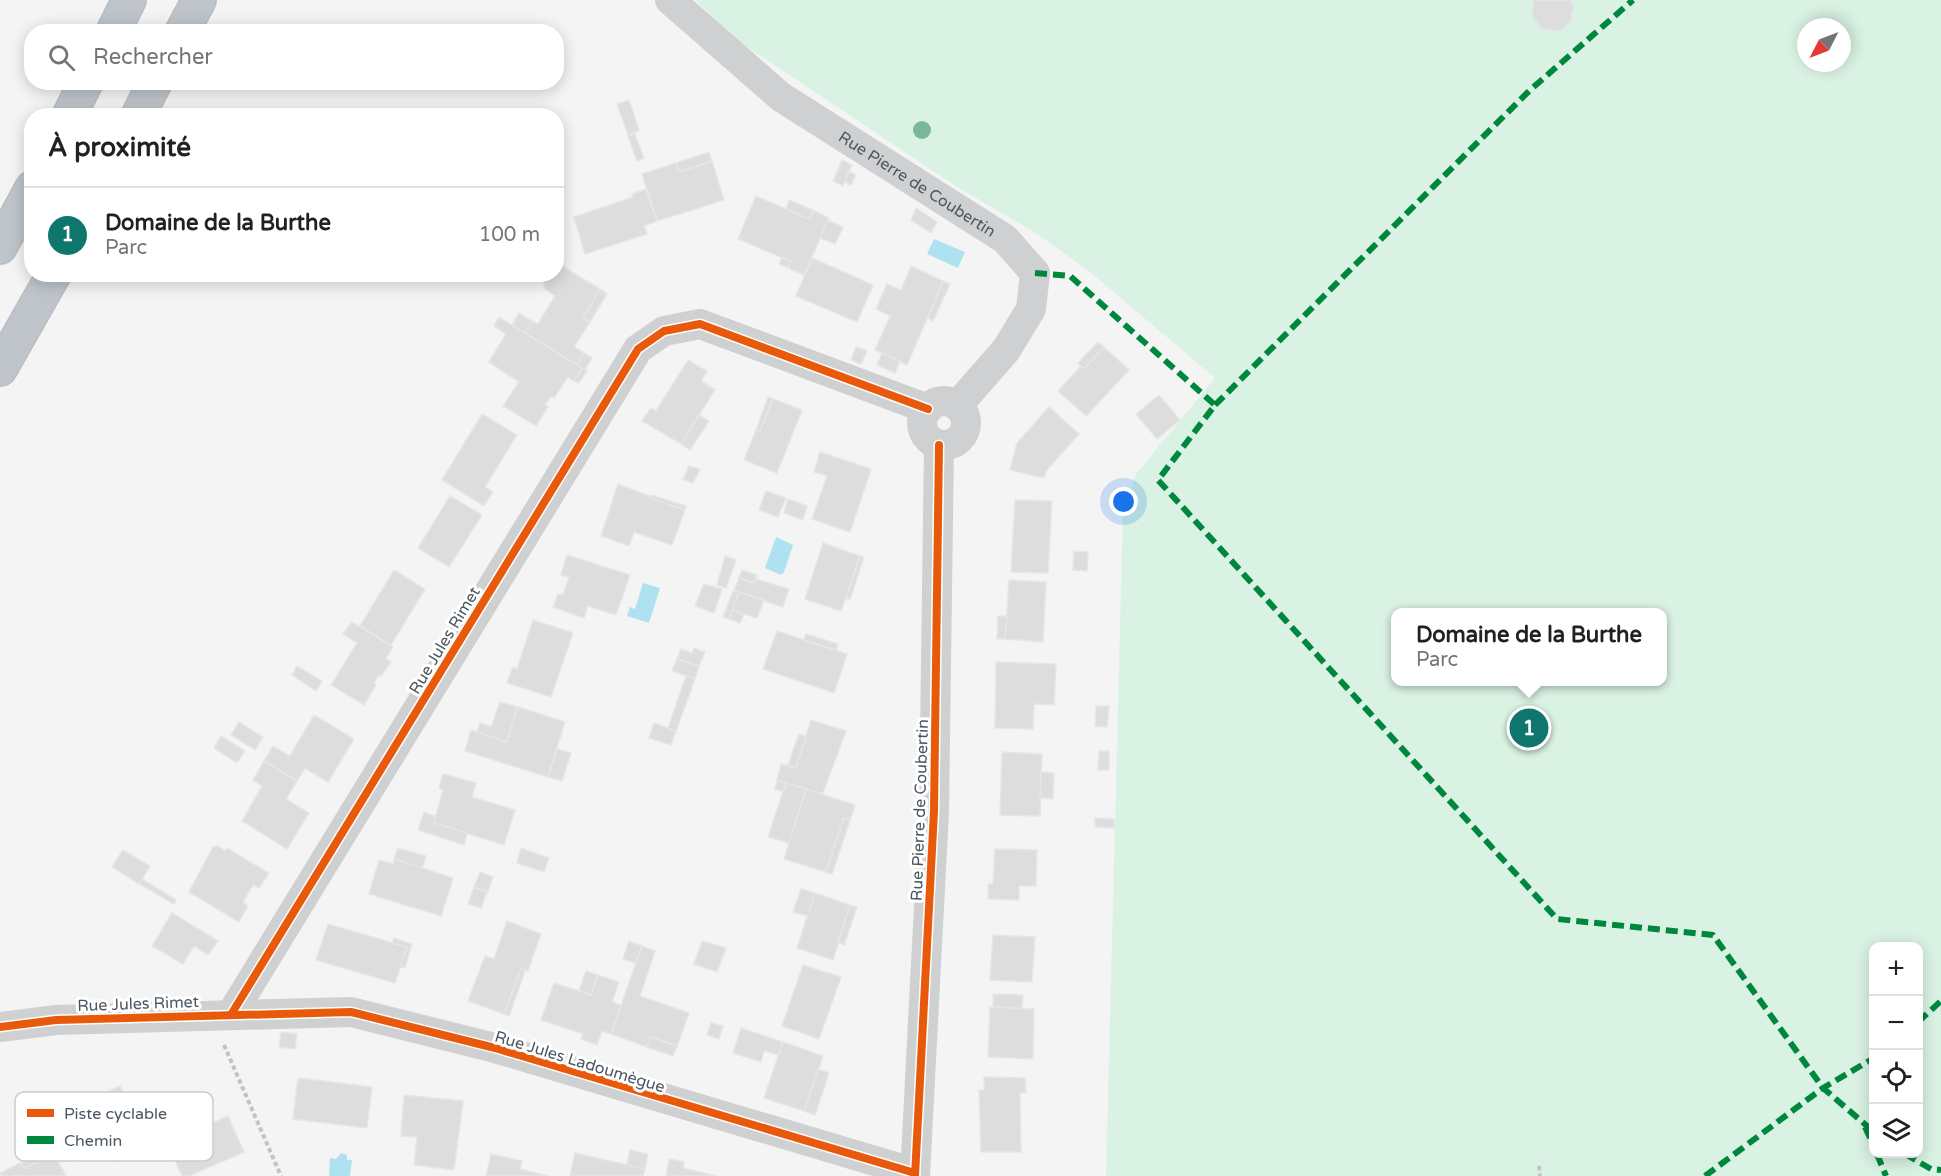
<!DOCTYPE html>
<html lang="fr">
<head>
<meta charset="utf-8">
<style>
  :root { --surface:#fff; --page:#f6f6f6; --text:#202124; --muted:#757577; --line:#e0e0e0; --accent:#0f766e }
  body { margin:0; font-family:"Varela Round",sans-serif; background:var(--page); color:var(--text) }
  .controls { position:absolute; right:18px; bottom:18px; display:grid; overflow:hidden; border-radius:12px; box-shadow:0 3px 15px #0003 }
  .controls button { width:54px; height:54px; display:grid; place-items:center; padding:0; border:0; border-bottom:2px solid var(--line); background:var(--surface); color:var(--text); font:30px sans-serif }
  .compass { position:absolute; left:1797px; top:18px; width:54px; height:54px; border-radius:50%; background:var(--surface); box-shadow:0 3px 15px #0003; rotate:228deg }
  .you { position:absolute; left:1124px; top:502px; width:21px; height:21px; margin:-15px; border:4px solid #fff; border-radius:50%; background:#1a73e8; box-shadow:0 0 0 9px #1a73e833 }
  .badge { display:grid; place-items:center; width:39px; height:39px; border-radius:50%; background:var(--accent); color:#fff; font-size:20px; font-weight:700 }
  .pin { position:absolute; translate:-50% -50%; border:3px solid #fff; box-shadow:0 2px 6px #0006 }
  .popup { position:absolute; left:1391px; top:608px; width:276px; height:78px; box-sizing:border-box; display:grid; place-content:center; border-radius:12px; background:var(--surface); filter:drop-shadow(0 2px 4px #0005); font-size:20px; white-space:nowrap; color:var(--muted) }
  .popup b { font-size:22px; color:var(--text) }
  .popup::after { content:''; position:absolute; left:50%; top:100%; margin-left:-12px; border:12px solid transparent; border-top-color:var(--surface) }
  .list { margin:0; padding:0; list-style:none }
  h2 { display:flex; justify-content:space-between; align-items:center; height:78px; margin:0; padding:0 24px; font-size:26px }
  h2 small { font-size:20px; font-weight:400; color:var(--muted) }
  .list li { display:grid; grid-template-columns:39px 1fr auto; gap:18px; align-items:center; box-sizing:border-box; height:96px; padding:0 24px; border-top:2px solid var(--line) }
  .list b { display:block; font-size:22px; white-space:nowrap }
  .list p { margin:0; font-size:20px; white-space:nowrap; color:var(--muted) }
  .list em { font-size:20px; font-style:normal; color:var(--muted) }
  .icon { flex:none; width:33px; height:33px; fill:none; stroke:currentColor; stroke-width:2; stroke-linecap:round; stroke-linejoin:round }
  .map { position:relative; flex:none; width:1941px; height:1176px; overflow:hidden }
  .search { position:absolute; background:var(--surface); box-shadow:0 3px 15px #0003; left:24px; top:24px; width:540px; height:66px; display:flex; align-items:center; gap:15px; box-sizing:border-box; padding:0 21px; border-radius:24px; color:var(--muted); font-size:22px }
  .panel { position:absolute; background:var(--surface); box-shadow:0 3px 15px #0003; left:24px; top:108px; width:540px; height:174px; border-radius:24px }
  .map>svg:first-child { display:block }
  .green { fill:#d9f2e3; fill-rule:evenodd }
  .water { fill:#aee2f0 }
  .building { fill:#ddddde; stroke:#e5e6e7; stroke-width:1.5 }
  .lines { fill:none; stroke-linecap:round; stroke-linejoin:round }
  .highway-casing { stroke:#b9bec3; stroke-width:36 }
  .path { stroke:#bcc7c4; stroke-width:4; stroke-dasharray:4.5 3; stroke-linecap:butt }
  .street { stroke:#ced0d2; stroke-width:30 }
  .highway { stroke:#bec4c9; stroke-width:33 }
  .quiet { stroke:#00873e; stroke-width:6; stroke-dasharray:12 6; stroke-linecap:butt }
  .cycleway-casing { stroke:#fff; stroke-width:11 }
  .cycleway { stroke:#e8590c; stroke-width:8 }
  .tree { fill:#7ab899 }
  .labels { text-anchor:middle; stroke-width:6; stroke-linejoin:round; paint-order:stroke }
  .street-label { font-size:16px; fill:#4a5661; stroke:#fff }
  .key { fill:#fff; stroke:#c9ccd0; stroke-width:1.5 }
  .key-label { font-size:16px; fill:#4a5661 }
</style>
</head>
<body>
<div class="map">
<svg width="1941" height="1176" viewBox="0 0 1941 1176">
  <rect width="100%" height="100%" fill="#f4f4f4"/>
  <!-- green -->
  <path class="green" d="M695,0H1941V1176H1106L1123,510L1136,474L1215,378L1089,271L1037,234L954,185L737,40ZM1806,27H1842V63H1806ZM1396,612H1663V682H1396ZM1874,946H1918V1154H1874Z"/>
  <!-- water -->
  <g class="water">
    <path d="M934,239L965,252L958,268L927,254Z"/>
    <path d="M776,537L793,545L784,572L781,575L765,568Z"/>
    <path d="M643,583L660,588L649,623L627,616L630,607L635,609Z"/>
    <path d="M341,1153L347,1155V1160H352L350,1176H329L330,1158L336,1159Z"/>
  </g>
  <!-- building -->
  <g class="building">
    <path d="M1534,0H1571L1574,7L1570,22L1560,31L1543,29L1532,17Z"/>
    <path d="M629,100L639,130L628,135L617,104Z"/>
    <path d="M635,134L644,158L637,161L628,136Z"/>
    <path d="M709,152L712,161L679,172L676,163Z"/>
    <path d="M842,160L852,165L843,186L833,181Z"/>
    <path d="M712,161L724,200L657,221L642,174L676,163L679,172Z"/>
    <path d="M849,171L856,175L851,185L845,182Z"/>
    <path d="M646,189L657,221L644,226L647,234L585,254L574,217L633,197L632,194Z"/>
    <path d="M756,196L809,219L813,210L829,218L804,275L788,268L790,261L738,239Z"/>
    <path d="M789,200L813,210L809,219L786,209Z"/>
    <path d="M916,208L937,222L931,233L911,220Z"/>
    <path d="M828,220L843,227L835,244L820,238Z"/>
    <path d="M782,258L790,261L788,268L779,264Z"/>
    <path d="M812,258L873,285L857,322L796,296Z"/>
    <path d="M562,266L600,289L583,318L590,322L574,347L584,353L577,365L525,333L532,321L538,324L555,296L544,288L545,275L556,274V267Z"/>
    <path d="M911,266L943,281L907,365L875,350L890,316L876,309L887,284L901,290Z"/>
    <path d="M943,281L950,284L933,321L928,318Z"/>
    <path d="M600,289L607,294L590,322L583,318Z"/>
    <path d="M519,313L532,321L525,333L512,325Z"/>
    <path d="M499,317L582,368L574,381L568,377L554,398L551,396L545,405L548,407L536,426L503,406L519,382L489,362L506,334L494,326Z"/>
    <path d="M1098,342L1104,347L1084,369L1078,363Z"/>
    <path d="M856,347L867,351L861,364L851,360Z"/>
    <path d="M1104,347L1129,370L1086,416L1058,391L1081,366L1084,369Z"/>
    <path d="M584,353L592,358L585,370L577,365Z"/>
    <path d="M882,353L900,361L895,373L877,365Z"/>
    <path d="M688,360L707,371L701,381L715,390L681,444L642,421L651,408L656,411Z"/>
    <path d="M582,368L587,371L579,383L574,381Z"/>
    <path d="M1159,395L1180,420L1157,439L1136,414Z"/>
    <path d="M768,397L773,399L760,431L756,430Z"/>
    <path d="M773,399L802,410L777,473L744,460L756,430L760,431Z"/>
    <path d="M1049,407L1079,434L1046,471L1044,478L1010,470L1017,443Z"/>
    <path d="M482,414L517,435L485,487L493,492L484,506L442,480Z"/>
    <path d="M699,415L709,421L690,450L681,444Z"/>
    <path d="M820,452L871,469L850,532L812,519L827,476L814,472Z"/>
    <path d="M689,466L700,469L693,483L683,479Z"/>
    <path d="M618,484L685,510L672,545L634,532L629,546L601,536Z"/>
    <path d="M766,491L786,498L778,517L759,510Z"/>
    <path d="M651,495L686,506L685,510L650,498Z"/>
    <path d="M450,496L482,515L449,567L418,548Z"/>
    <path d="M788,499L807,506L803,520L784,513Z"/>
    <path d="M1015,500L1052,501L1048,573L1011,572Z"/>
    <path d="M823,543L860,556L841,611L805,599Z"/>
    <path d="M1074,551L1088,552L1087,571L1073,570Z"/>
    <path d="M567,555L630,575L616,615L588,606L584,618L553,607L558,594L563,595L569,577L561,575Z"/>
    <path d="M725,556L736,560L726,588L717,585Z"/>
    <path d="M860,556L864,557L850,600L846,598Z"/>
    <path d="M394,570L425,589L391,645L360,626Z"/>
    <path d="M742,570L757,575L754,583L739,578Z"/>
    <path d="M739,578L754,583L756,579L789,589L783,607L734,591Z"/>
    <path d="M1009,580L1046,582L1043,642L1005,639Z"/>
    <path d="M704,584L722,589L714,613L695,606Z"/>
    <path d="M733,591L739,592L729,619L723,617Z"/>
    <path d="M739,592L764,600L757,618L732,610Z"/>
    <path d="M732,610L744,614L740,623L729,619Z"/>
    <path d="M998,616H1007L1005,639H997Z"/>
    <path d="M533,620L573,633L551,697L507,683L513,667L517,669Z"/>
    <path d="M352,622L393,647L386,658L391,662L381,676L379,675L374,683L376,685L364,705L331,685L357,643L343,634Z"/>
    <path d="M777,631L847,654L834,693L763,669Z"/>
    <path d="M806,634L838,644L836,650L804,640Z"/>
    <path d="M694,648L705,652L699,666L677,659L681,649L692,653Z"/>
    <path d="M677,659L699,666L695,679L672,671Z"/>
    <path d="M996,662L1056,664L1054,705L1034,704L1033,729L995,728Z"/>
    <path d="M297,666L322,681L316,691L292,675Z"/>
    <path d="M686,676L695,679L676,731L668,728Z"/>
    <path d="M500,702L518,707L507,742L477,732L480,723L491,727Z"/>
    <path d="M1096,706H1109L1107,727L1095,726Z"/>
    <path d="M518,707L565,722L548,777L465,751L471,730L507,742Z"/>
    <path d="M314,715L354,739L328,782L305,768L297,781L264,761L273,746L290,756Z"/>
    <path d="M811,720L846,731L822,795L777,780L781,764L796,768Z"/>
    <path d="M239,722L263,737L255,750L231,735Z"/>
    <path d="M654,723L676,731L671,745L649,738Z"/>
    <path d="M799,734L806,736L796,768L788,765Z"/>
    <path d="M221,736L245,751L237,763L214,748Z"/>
    <path d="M557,749L571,753L562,781L548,777Z"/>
    <path d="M1099,751H1109V770H1098Z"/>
    <path d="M1002,752L1042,754L1040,816L1000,815Z"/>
    <path d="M264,761L297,781L286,799L309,813L287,849L242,821L262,786L253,780Z"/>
    <path d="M1041,772L1054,773L1053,799L1040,798Z"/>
    <path d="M443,774L476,783L472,797L515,810L504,845L434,823L443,790L439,788Z"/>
    <path d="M777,780L786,783L783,792L775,789Z"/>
    <path d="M786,783L806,789L789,843L768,837Z"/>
    <path d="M806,789L855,805L850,820L844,818L826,872L784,859Z"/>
    <path d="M424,812L435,816L434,823L467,833L464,845L418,830Z"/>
    <path d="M844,818L850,820L832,874L826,872Z"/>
    <path d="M1095,818L1114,819V828L1095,827Z"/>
    <path d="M218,846L225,851L227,848L269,873L259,888L253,885L243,902L248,906L239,922L189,892L213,847Z"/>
    <path d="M398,848L426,856L422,868L394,859Z"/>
    <path d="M521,848L549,858L544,872L517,863Z"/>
    <path d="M995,849L1037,850L1036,886H1019V900L988,899V884H993Z"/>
    <path d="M123,850L150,866L139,884L112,867Z"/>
    <path d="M394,859L453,878L441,916L369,894L379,860L393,864Z"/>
    <path d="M480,872L493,877L488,892L474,887Z"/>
    <path d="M142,879L176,900L174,904L139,884Z"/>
    <path d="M474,887L487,892L481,908L468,904Z"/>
    <path d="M801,889L815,893L808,916L793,912Z"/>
    <path d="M815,893L850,905L833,960L797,948Z"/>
    <path d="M850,905L857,907L844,945L838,942Z"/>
    <path d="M172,913L218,941L208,955L194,946L183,964L152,946Z"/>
    <path d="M507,921L541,934L528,971L521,969L504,1014L468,1001L485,956L494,959Z"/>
    <path d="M328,924L407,947L395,983L316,960Z"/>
    <path d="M993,935L1035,937L1032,982L990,980Z"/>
    <path d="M394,938L412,944L405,968L400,967L407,947L392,943Z"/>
    <path d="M629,941L642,946L636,963L623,959Z"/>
    <path d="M702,941L726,948L717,972L694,964Z"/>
    <path d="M642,946L655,951L640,996L689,1013L677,1046L651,1037L647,1047L611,1034Z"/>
    <path d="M803,965L841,977L819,1039L782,1026Z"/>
    <path d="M521,969L525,971L509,1016L504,1014Z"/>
    <path d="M586,971L598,975L591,995L579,991Z"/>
    <path d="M598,975L619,982L612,1002L621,1005L611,1034L602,1031L597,1045L581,1039L583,1034L541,1020L554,983L591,995Z"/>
    <path d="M993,994L1023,995L1022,1008L993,1007Z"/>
    <path d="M990,1007L1034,1009L1033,1059L988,1057Z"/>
    <path d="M711,1023L723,1026L719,1039L707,1035Z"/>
    <path d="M741,1028L783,1042L779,1055L764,1051L761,1062L733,1053Z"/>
    <path d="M281,1032L297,1034L295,1049L279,1047Z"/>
    <path d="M651,1037L677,1046L673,1056L647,1047Z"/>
    <path d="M783,1042L823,1056L804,1111L764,1098Z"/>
    <path d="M818,1069L829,1073L815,1115L804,1111Z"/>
    <path d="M984,1077L1025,1078L1026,1093H1020L1021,1152H981L979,1090H984Z"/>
    <path d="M298,1078L372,1087L367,1128L293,1119Z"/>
    <path d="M120,1086L150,1144L116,1162L108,1146L79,1162L59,1126L107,1101L103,1094Z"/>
    <path d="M46,1092L59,1117L48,1123L35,1098Z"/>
    <path d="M404,1095L463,1101L454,1170L414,1165L417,1137L401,1136Z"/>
    <path d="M228,1116L244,1152L189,1176H182L167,1143Z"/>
    <path d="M177,1130L180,1137L167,1143L164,1136Z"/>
    <path d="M50,1147L54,1154L24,1169L20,1163Z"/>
    <path d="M630,1150L648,1154L645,1169L627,1165Z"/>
    <path d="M575,1153L645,1169L643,1176H570Z"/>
    <path d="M54,1154L66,1176H0V1173L20,1163L24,1169Z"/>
    <path d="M491,1154L522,1161L520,1169L548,1176H486Z"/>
    <path d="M669,1159L684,1162L683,1168L717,1176H666Z"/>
  </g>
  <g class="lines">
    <defs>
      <g id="highway">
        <path d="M113,32L129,0"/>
        <path d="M182,32L199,0"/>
        <path d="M69,116L86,82"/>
        <path d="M138,116L155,82"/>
        <path d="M0,247L32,188"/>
        <path d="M0,369L54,274"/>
      </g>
    </defs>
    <!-- highway casing -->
    <use href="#highway" class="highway-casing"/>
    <!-- path -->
    <g class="path">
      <path d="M224,1045L281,1176"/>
      <path d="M1539,1166L1540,1176"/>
    </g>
    <!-- street -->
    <g class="street">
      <path id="s1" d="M670,0L781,97L1005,239L1035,273L1031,309L1006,350L957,406"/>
      <circle cx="944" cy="423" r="22"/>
      <path d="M232,1013L638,349L664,331L700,324L928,409"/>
      <path d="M0,1027L56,1020L351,1012L495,1048L915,1173"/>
      <path d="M915,1176L934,811L939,445"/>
    </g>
    <!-- highway -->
    <use href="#highway" class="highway"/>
    <!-- quiet -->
    <g class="quiet">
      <path d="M1035,273L1070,276L1215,405L1158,480L1557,919L1713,935L1823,1088L1874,1132"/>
      <path d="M1215,405L1529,91L1633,0"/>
      <path d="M1918,1022L1941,1001"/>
      <path d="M1865,1127L1874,1146"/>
      <path d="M1877,1154L1886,1176"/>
      <path d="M1905,1154L1931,1169L1941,1170"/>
      <path d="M1705,1176L1823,1088L1874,1058"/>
    </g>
    <defs>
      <g id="cycleway">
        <path d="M232,1013L638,349L664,331L700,324L928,409"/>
        <path d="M0,1027L56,1020L351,1012L495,1048L915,1173"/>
        <path d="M915,1176L934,811L939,445"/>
      </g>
    </defs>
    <!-- cycleway casing -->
    <use href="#cycleway" class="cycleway-casing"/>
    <!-- cycleway -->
    <use href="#cycleway" class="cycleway"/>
  </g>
  <!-- trees -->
  <circle class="tree" cx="922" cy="130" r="9"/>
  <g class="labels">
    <!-- street labels -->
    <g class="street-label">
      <text dy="6" stroke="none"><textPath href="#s1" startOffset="309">Rue Pierre de Coubertin</textPath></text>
      <text transform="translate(444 640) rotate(-59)" y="6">Rue Jules Rimet</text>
      <text transform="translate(919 810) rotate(-88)" y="6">Rue Pierre de Coubertin</text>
      <text transform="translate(138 1003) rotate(-2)" y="6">Rue Jules Rimet</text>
      <text transform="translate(580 1061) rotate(17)" y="6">Rue Jules Ladoumègue</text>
    </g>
  </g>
  <!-- legend -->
  <rect x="15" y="1092" width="198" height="69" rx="9" class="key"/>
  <rect x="27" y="1109" width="27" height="8" fill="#e8590c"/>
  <rect x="27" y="1136" width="27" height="8" fill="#00873e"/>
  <g class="key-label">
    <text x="64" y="1119">Piste cyclable</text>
    <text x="64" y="1146">Chemin</text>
  </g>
</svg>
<div class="controls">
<button>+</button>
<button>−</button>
<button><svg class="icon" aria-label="locate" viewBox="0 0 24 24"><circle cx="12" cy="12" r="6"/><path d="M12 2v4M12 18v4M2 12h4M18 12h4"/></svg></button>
<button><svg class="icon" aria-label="layers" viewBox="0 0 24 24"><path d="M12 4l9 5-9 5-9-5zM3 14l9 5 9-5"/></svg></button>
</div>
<svg class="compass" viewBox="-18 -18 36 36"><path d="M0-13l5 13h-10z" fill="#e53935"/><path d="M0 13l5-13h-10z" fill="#757577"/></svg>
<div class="you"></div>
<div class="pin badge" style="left:1529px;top:728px">1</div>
<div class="popup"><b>Domaine de la Burthe</b>Parc</div>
<div class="search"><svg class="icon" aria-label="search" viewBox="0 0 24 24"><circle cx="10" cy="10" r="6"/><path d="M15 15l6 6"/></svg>Rechercher</div>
<section class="panel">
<h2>À proximité<small></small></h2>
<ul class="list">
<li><span class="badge">1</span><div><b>Domaine de la Burthe</b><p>Parc</p></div><em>100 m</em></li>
</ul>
</section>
</div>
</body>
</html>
